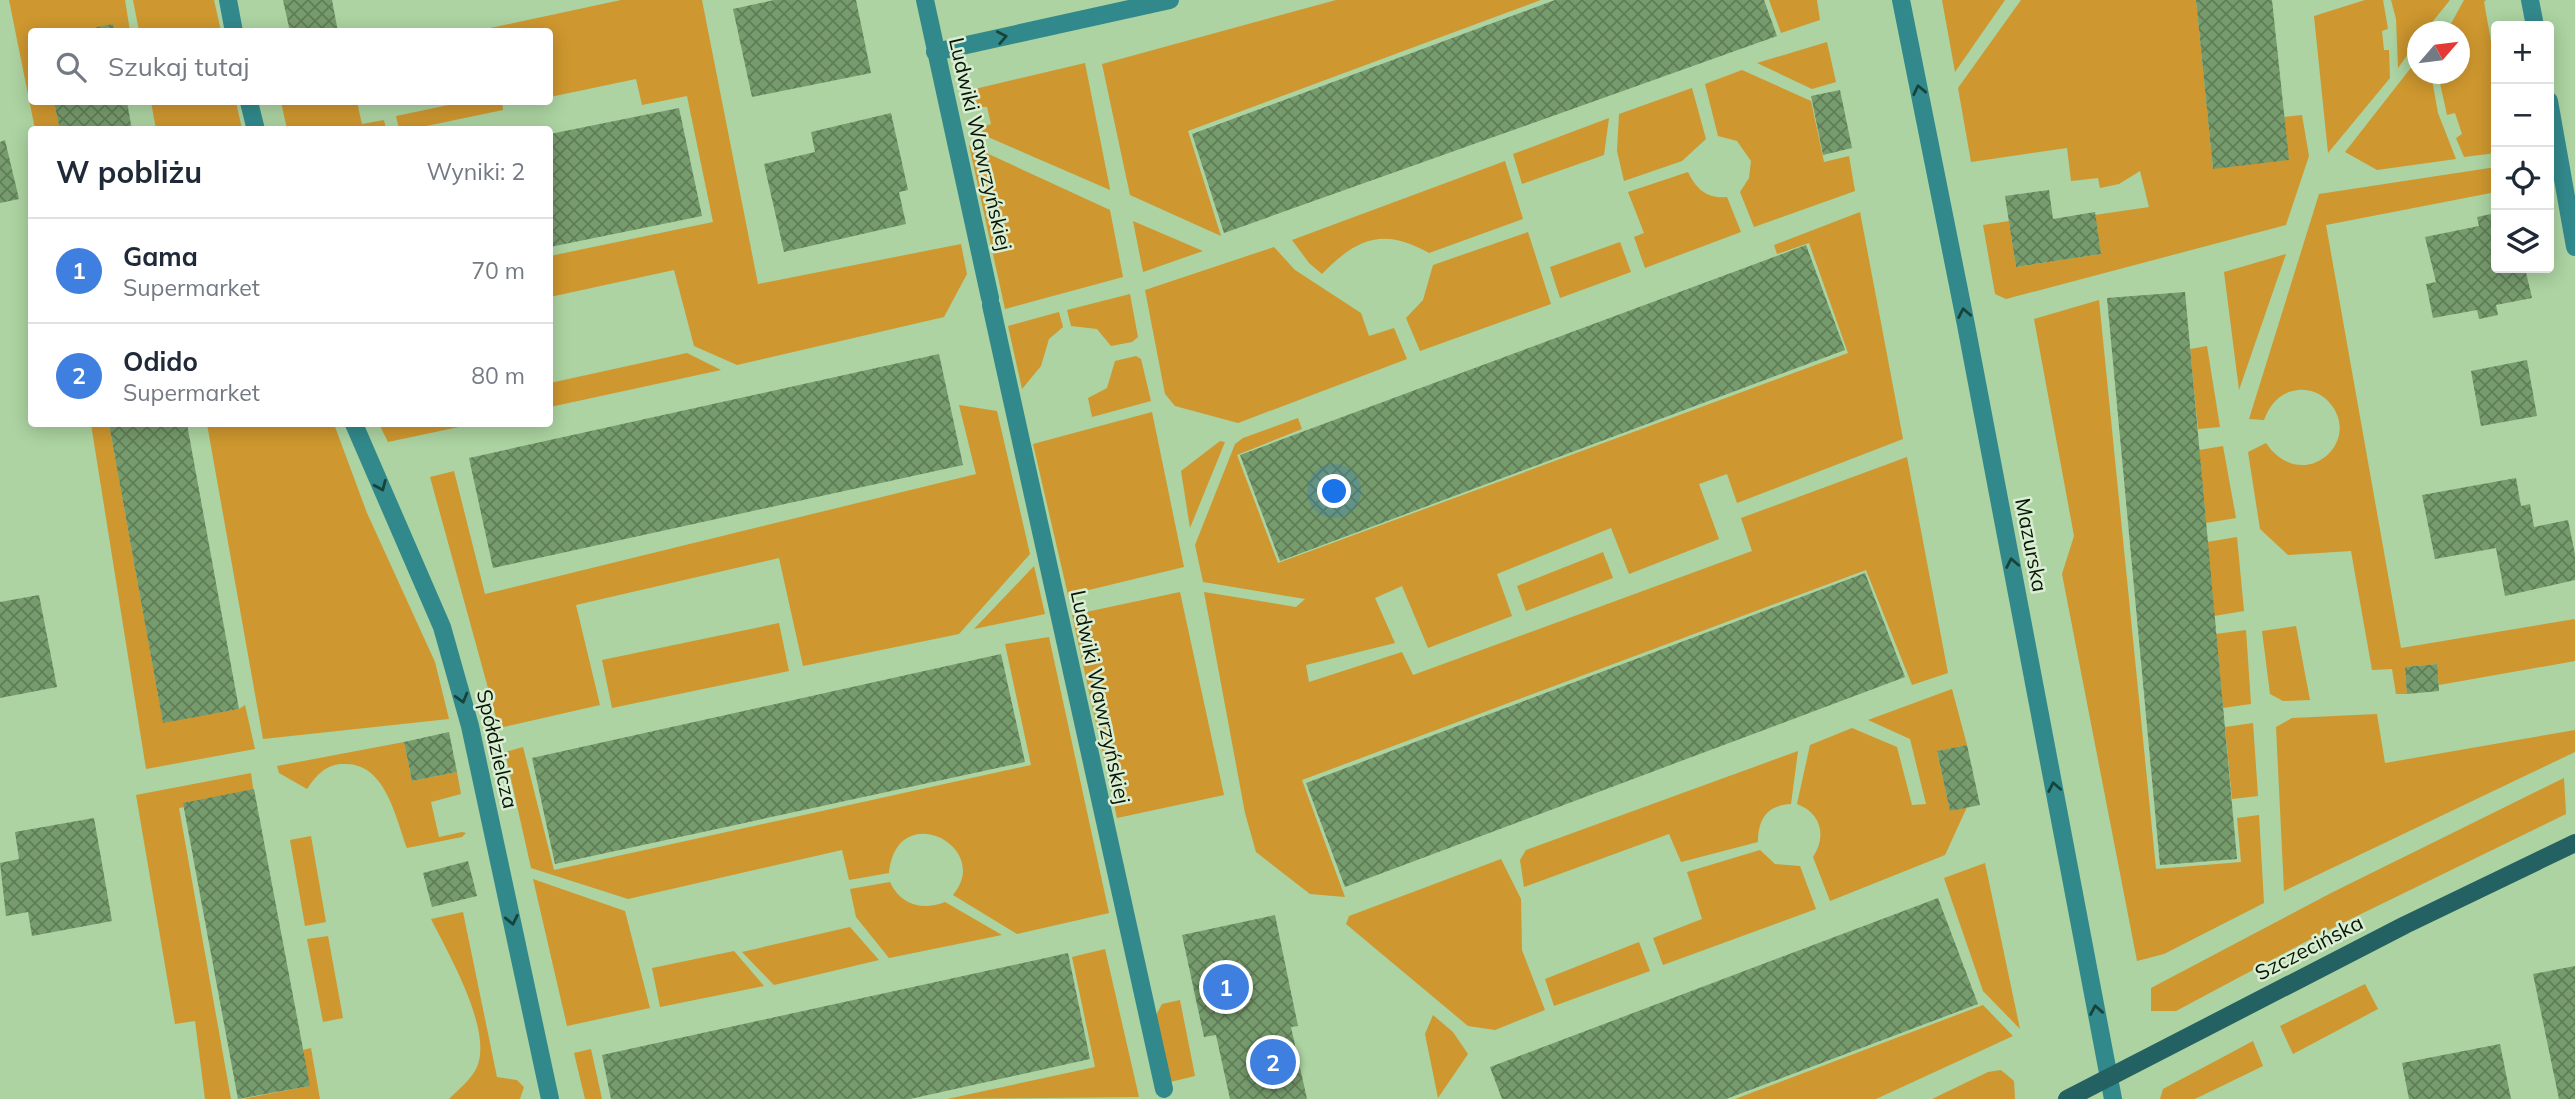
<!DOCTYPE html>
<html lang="pl">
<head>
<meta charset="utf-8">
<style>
  :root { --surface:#fff; --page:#f2f2f3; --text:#1f2937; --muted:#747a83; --line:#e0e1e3; --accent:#1a73e8 }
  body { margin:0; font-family:Mulish,sans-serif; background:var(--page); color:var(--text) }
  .controls { position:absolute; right:21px; top:21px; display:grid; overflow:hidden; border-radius:7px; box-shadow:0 4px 18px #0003 }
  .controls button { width:63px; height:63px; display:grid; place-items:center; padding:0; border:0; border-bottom:2px solid var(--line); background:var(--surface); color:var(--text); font:35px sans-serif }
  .compass { position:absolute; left:2407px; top:21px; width:63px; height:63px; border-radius:50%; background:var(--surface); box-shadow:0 4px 18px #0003; rotate:62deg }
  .you { position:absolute; left:1335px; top:492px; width:24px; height:24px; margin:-18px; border:5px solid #fff; border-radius:50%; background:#1a73e8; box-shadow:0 0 0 10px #1a73e833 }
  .badge { display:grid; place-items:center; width:46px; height:46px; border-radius:50%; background:var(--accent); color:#fff; font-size:23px; font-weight:700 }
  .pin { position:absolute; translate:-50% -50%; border:4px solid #fff; box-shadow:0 2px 7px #0006 }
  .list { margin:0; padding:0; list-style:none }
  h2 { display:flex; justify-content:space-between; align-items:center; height:91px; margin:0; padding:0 28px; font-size:30px }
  h2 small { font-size:23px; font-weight:400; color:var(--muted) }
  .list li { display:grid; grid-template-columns:46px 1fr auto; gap:21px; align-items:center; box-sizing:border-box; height:105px; padding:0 28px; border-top:2px solid var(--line) }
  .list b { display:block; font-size:26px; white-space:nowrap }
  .list p { margin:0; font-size:23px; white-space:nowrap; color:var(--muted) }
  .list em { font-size:23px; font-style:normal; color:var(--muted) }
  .icon { flex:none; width:38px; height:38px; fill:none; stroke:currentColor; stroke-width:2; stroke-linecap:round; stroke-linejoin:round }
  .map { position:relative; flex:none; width:2575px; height:1099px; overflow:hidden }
  .search { position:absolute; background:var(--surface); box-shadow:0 4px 18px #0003; left:28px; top:28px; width:525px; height:77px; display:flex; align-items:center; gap:18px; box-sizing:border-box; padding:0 24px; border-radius:7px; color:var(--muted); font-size:26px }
  .panel { position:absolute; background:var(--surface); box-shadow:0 4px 18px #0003; left:28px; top:126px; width:525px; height:301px; border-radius:7px }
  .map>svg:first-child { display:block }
  .green { fill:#ce972f }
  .building { fill:url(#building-cross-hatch) }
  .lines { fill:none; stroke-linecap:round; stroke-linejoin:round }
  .lane { stroke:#32898c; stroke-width:18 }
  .street { stroke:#32898c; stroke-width:18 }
  .secondary { stroke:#246163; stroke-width:18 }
  .oneway { stroke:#18433a }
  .labels { text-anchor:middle; stroke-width:5; stroke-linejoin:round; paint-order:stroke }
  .street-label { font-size:21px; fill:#071504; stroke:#daeed4 }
</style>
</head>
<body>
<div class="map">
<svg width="2575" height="1099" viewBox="0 0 2575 1099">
  <defs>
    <pattern id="building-cross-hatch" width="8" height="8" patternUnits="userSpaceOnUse" patternTransform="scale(1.75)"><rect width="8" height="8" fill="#769b6c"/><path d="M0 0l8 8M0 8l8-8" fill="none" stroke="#5f7d57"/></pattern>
  </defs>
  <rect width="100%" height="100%" fill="#acd3a1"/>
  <!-- green -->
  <g class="green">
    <path d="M9,0H125L130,31H114L112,25L74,31L32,32V102H54L60,129H35Z"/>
    <path d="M133,0H214L221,31H139Z"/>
    <path d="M621,0H702L758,284L961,244L967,274L944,317L737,365L694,346L674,270L550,297V256L713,222L687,96L642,105L636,79L550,97V32L476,31Z"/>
    <path d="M1336,0H1541L1188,131L1221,236L1130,195L1102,64Z"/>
    <path d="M1769,0H1817L1820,20L1781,33Z"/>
    <path d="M1942,0H2005L1955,72Z"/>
    <path d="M2021,0H2196L2213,169L2284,117L2302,115L2309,156L2286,225L2006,299L1995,294L1983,225L2009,221L2016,267L2101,254L2095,215L2149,207L2140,171L2119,184L2100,188L2098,178L2071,181L2067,148L1971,162L1958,88Z"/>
    <path d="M2365,0H2383L2388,29L2382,31L2384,50H2389L2390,78L2328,153L2314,16Z"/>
    <path d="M2391,0H2450L2425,31L2418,32L2417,42L2398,68L2396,19Z"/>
    <path d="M2464,0H2486L2484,2L2496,69V153L2464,157L2456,138L2462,134L2455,113L2447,115L2440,83L2447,82V74H2460V32L2447,31Z"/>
    <path d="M1827,42L1836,82L1812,89L1757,63Z"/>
    <path d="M2417,60L2418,74H2431L2438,113L2456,159L2377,170L2345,152Z"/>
    <path d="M1085,63L1110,189V190L981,134L982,127L991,124L987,107L965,106L962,92Z"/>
    <path d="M1742,70L1811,101L1824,162L1849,156L1855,191L1754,227L1740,192L1749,178L1751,161L1737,141L1718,136L1705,84Z"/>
    <path d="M1692,88L1706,139L1682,161L1624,181L1617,151L1619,114Z"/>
    <path d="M151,102H236L242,129H156Z"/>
    <path d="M281,102H357L362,124L384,120L386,129H287Z"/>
    <path d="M463,102H502L503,110L412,129H399L396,116Z"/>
    <path d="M1609,118L1604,155L1522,184L1513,154Z"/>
    <path d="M969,145L1110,210L1123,277L1005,309Z"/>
    <path d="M1505,161L1523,219L1429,253C1383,227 1357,238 1322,274L1309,263L1292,240Z"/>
    <path d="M2496,167V192L2326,225L2401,648L2575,619V661L2439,685L2436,664L2405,667L2407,694H2396L2392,669L2372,670L2351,551L2288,555L2260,529L2248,452L2266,443C2303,497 2367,440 2327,400C2320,393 2309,389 2298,390C2280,392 2270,404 2264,420L2249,419L2319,194Z"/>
    <path d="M1688,172C1696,189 1707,199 1727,197L1741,232L1645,268L1634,237L1644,233L1628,192Z"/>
    <path d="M1860,212L1903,439L1737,503L1727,474L1699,484L1719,539L1629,574L1611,528L1497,574L1512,616L1428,648L1402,586L1375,598L1395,643L1306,665L1309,682L1402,652L1413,675L1752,551L1741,518L1907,457L1948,673L1912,685L1866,570L1302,780L1345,897L1310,894L1256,852L1245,813L1204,592L1296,607L1305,599L1203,582L1195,545L1235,444L1243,438L1298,418L1302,429L1237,455L1278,563L1848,353L1809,243L1777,254L1774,245Z"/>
    <path d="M1133,221L1203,251L1143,272Z"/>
    <path d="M1528,232L1551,304L1420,351L1406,318L1423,300L1433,265Z"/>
    <path d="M1620,242L1631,272L1560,298L1550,267Z"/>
    <path d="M1274,247L1295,270L1361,313L1369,336L1394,328L1407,359L1238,423L1175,406L1165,394L1145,290Z"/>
    <path d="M2286,254L2239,390L2224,272Z"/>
    <path d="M1130,294L1138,337L1132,342L1111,346L1097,329L1071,326L1067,310Z"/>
    <path d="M2099,300L2156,869L2241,862L2237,818L2259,815L2264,903L2164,954L2137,961L2062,574L2074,536L2034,319Z"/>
    <path d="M1059,312L1063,327L1049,339L1041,366L1022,389L1008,326Z"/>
    <path d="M2207,346L2220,427L2198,429L2190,349Z"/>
    <path d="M687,353L721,370L550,407V383Z"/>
    <path d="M1136,356L1141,359L1151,401L1092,417L1088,398L1107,388L1115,361Z"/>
    <path d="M959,405L997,411L1030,554L959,634L803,666L779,558L576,605L600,705L499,728L430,477L454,471L485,594L976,474Z"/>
    <path d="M1152,412L1184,567L1068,595L1033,444Z"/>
    <path d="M91,424H109L163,722L239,709L245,705L255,749L146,769Z"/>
    <path d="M207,424H334L367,513L435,662L449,719L263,739Z"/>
    <path d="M379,424H473L388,442Z"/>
    <path d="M1220,441L1225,442L1190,528L1181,471Z"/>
    <path d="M2223,446L2236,518L2206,523L2199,450Z"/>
    <path d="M2237,537L2244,611L2214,616L2207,542Z"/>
    <path d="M1603,552L1613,578L1526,611L1517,586Z"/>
    <path d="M1034,566L1045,614L974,629Z"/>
    <path d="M1180,592L1224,795L1117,818L1072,615Z"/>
    <path d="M779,623L789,671L612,708L602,660Z"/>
    <path d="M2296,626L2310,700L2283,701L2270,694L2262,631Z"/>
    <path d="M2246,630L2251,704L2223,708L2216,634Z"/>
    <path d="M1049,637L1109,913L1017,934L953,895C994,846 896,797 889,873L849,880L842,850L628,899L531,868L505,752L523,747L554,870L1031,765L1005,644Z"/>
    <path d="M1952,689L1967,745L1937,751L1950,811L1967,807L1945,855L1830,901L1813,857C1827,836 1821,813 1797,804L1810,745L1852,728L1897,747L1912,805L1926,804L1910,739L1868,720Z"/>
    <path d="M2377,714L2385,763L2575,730V752L2284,891L2276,727L2292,718Z"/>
    <path d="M2253,723L2258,796L2232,799L2225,727Z"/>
    <path d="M404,742L412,781L457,772L461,794L431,802L439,837L462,832L466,833L462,837L407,848C396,819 386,764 346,764C327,763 317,774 307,789L279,773L277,766Z"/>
    <path d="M1798,751L1791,804C1767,805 1758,819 1758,842L1681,862L1669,834L1524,887L1520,860L1526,850Z"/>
    <path d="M251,773L254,795L179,808L231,1099H205L195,1021L175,1024L136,795Z"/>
    <path d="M2564,778L2566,814L2322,933L2176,1011H2151V988L2333,892Z"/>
    <path d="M311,836L326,922L305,926L290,840Z"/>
    <path d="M1760,850L1775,864L1800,866L1816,909L1663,965L1653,938L1702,919L1687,872Z"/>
    <path d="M1501,859L1521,899L1522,950L1545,1010L1495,1030L1468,1026L1346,924L1349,916Z"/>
    <path d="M1985,863L2020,1029L1983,991L1944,878Z"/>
    <path d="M533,879L625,911L650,1008L567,1026Z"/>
    <path d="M890,882C900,905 923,911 945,902L1002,935L889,958L856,917L850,889Z"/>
    <path d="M463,912L497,1077L517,1080L524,1087L520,1099H449C458,1090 471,1080 477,1067C493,1030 448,953 431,919Z"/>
    <path d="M850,927L879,960L774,985L742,952Z"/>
    <path d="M328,936L343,1018L323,1022L307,939Z"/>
    <path d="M1639,942L1650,971L1554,1006L1545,979Z"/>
    <path d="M1105,949L1139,1097L947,1099L1095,1067L1072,957Z"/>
    <path d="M734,951L764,986L660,1007L652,968Z"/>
    <path d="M2365,984L2378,1009L2293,1054L2280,1026Z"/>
    <path d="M1180,1000L1195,1076L1170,1082L1156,1015L1162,1004Z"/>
    <path d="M1983,1005L2013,1036L1876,1099H1735Z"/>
    <path d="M1433,1015L1453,1032L1468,1054L1438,1098L1425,1034Z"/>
    <path d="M2253,1041L2263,1066L2195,1099H2160L2163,1089Z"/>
    <path d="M311,1048L320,1099H242L309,1086L303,1050Z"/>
    <path d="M591,1049L602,1099H585L574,1053Z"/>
    <path d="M2001,1070L2014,1081L2015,1099H1932L1988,1072Z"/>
  </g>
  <!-- building -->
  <g class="building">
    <path d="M283,0H332L338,32H290Z"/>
    <path d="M774,0H856L871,73L752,97L733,9Z"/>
    <path d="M1555,0H1764L1777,36L1224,233L1192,134Z"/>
    <path d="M2196,0H2272L2289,160L2213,169Z"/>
    <path d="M113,24L114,32H82V30Z"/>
    <path d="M1840,90L1852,148L1823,155L1811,96Z"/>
    <path d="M54,102H127L132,130H60Z"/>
    <path d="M679,108L702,216L550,247V134Z"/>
    <path d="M891,113L908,190L899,192L906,224L784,252L764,164L815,152L811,132Z"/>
    <path d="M5,140L19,199L0,203V142Z"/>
    <path d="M2049,190L2053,219L2095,212L2101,254L2016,267L2005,196Z"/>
    <path d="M2496,213V268H2525L2532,298L2496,305L2498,315L2479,319L2477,310L2433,318L2426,284L2436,282L2425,237L2479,226L2477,217Z"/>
    <path d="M1806,245L1845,350L1280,561L1240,455Z"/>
    <path d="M2185,292L2237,859L2160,865L2107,298Z"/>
    <path d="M939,354L963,465L493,568L469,458Z"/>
    <path d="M2527,360L2537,416L2481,426L2471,371Z"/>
    <path d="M109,424H187L239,709L163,723Z"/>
    <path d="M2516,478L2521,506L2530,504L2534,527L2568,520L2575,554V580L2505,596L2496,548L2435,559L2422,495Z"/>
    <path d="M1865,573L1905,677L1345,887L1306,783Z"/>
    <path d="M39,595L57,687L0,698V602Z"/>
    <path d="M1001,654L1025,762L555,864L532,758Z"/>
    <path d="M2437,664L2439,691L2407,694L2405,667Z"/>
    <path d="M449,732L457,772L412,781L404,742Z"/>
    <path d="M1967,745L1980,805L1950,811L1937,751Z"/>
    <path d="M254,789L310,1086L238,1099L183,803Z"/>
    <path d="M94,818L112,921L32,936L28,912L6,916L0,863L19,859L15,832Z"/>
    <path d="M468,861L477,896L432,907L423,873Z"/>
    <path d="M1938,898L1978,1004L1726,1099H1502L1490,1067Z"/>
    <path d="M1275,915L1298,1026L1291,1027L1307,1099H1230L1216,1035L1204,1037L1182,935Z"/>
    <path d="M1068,953L1090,1059L910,1099H611L602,1055Z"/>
    <path d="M2575,966V1099H2559L2533,974Z"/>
    <path d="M2500,1044L2511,1099H2409L2402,1063Z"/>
  </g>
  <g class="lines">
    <!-- lane -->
    <path class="lane" d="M935,52L1170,0"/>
    <!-- street -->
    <g class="street">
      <path d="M228,0L234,32"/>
      <path d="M925,0L990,298"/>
      <path d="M1901,0L1966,325L2113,1099"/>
      <path d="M2530,0L2535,26"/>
      <path d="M2549,101L2575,247"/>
      <path d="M249,102L256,130"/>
      <path d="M991,305L1164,1089"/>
      <path d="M354,424L442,627L470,726L550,1099"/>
    </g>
    <!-- secondary -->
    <path class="secondary" d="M2067,1099L2405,925L2575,843"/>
  </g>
  <!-- one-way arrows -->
  <defs><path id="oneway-chevron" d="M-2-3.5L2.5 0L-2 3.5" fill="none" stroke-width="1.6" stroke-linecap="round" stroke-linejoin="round" transform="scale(1.75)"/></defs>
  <g class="oneway">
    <use href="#oneway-chevron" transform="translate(1002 37) rotate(-11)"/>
    <use href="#oneway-chevron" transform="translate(1919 90) rotate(-102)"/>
    <use href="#oneway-chevron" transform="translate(1964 313) rotate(-101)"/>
    <use href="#oneway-chevron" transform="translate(381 486) rotate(67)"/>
    <use href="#oneway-chevron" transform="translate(2012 563) rotate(-101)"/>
    <use href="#oneway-chevron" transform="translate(462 698) rotate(74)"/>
    <use href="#oneway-chevron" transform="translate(2054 787) rotate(-101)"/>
    <use href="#oneway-chevron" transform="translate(512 920) rotate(78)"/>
    <use href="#oneway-chevron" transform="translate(2096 1010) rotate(-100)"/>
  </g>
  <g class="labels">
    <!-- street labels -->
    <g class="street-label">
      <text transform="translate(980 144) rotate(77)" y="7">Ludwiki Wawrzyńskiej</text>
      <text transform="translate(2031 545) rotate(79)" y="7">Mazurska</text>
      <text transform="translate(1100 697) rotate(78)" y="7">Ludwiki Wawrzyńskiej</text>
      <text transform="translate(497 749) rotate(77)" y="7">Spółdzielcza</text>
      <text transform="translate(2309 948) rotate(-27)" y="7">Szczecińska</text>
    </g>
  </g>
</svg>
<div class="controls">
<button>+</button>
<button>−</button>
<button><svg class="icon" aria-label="locate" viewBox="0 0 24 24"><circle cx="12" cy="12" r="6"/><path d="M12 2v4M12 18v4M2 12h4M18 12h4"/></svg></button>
<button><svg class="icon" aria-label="layers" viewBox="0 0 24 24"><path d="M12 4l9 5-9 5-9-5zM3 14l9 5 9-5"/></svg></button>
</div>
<svg class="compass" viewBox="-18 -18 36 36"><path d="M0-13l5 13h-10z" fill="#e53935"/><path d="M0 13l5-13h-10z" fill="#747a83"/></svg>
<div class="you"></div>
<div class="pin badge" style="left:1226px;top:987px;background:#3f7fe0">1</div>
<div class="pin badge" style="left:1273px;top:1062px;background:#3f7fe0">2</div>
<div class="search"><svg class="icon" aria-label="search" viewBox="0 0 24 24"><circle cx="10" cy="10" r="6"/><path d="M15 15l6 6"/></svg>Szukaj tutaj</div>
<section class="panel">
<h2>W pobliżu<small>Wyniki: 2</small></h2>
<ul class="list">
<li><span class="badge" style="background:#3f7fe0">1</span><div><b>Gama</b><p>Supermarket</p></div><em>70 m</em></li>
<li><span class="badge" style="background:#3f7fe0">2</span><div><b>Odido</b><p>Supermarket</p></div><em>80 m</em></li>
</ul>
</section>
</div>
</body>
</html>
